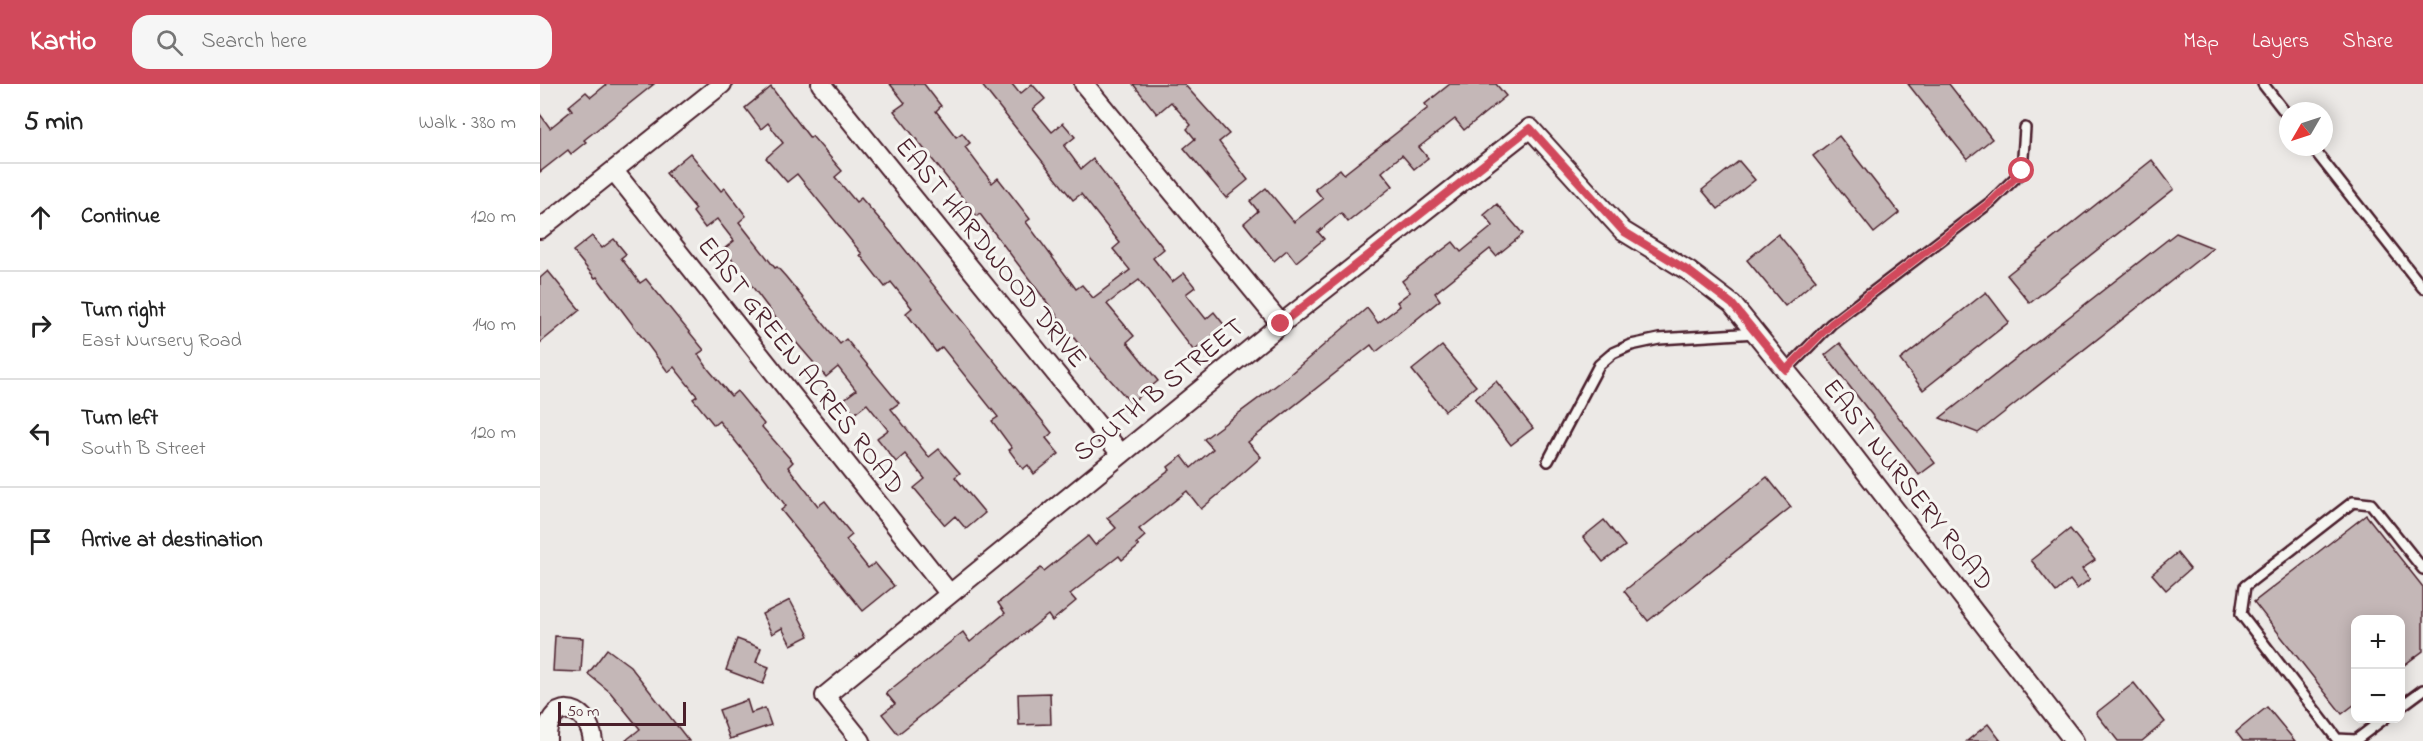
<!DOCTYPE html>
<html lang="en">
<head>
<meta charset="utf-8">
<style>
  :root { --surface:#fff; --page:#f6f6f6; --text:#222; --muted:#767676; --line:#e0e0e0; --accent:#d1495b }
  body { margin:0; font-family:"Indie Flower",sans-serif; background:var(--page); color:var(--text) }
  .controls { position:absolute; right:18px; bottom:18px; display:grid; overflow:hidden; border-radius:12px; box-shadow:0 3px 15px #0003 }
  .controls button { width:54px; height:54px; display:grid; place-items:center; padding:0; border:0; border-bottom:2px solid var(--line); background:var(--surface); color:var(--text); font:30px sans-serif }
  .compass { position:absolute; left:1739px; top:18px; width:54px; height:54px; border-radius:50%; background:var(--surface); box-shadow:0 3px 15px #0003; rotate:231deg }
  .scale { position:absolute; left:18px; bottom:15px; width:128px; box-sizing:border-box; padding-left:6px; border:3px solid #4a1f2b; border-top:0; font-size:16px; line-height:21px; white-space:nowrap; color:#4a1f2b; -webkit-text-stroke:4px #f6f6f2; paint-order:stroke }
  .stop { position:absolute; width:18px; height:18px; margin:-14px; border:4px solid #d1495b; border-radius:50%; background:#fff }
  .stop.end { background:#d1495b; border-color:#fff; box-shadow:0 2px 6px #0008 }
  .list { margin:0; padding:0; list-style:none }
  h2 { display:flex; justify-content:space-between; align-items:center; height:78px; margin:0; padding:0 24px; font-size:26px }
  h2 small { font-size:20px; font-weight:400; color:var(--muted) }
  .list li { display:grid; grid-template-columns:39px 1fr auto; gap:18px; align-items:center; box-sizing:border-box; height:108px; padding:0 24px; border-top:2px solid var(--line) }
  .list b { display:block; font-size:22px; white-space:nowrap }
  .list p { margin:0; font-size:20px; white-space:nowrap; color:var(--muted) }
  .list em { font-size:20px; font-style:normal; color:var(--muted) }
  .icon { flex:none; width:33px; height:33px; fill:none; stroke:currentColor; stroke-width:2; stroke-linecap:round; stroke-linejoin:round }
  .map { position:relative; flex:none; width:1883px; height:657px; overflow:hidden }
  header { display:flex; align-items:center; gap:36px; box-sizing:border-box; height:84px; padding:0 30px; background:var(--accent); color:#fff }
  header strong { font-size:28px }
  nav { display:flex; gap:33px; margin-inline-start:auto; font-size:21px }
  .search { width:420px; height:54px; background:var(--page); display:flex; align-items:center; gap:15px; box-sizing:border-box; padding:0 21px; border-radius:18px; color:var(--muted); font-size:22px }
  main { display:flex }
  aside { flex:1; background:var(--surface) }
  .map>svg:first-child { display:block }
  .building { fill:#c4b7b7; stroke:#4a1f2b; stroke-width:1.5 }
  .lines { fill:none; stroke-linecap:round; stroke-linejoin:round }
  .service-casing { stroke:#4a1f2b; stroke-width:14 }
  .minor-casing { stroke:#4a1f2b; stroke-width:22 }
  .service { stroke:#f6f6f2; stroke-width:9 }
  .minor { stroke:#f6f6f2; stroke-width:18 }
  .route { stroke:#d1495b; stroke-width:8 }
  .labels { text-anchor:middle; stroke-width:6; stroke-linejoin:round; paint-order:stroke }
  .street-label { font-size:27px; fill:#4a1f2b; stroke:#f6f6f2 }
</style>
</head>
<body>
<header>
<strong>Kartio</strong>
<div class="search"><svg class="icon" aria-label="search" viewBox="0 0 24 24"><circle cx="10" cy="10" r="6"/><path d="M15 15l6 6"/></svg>Search here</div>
<nav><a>Map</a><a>Layers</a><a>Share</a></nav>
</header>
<main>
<aside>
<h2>5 min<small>Walk · 380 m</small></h2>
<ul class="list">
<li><svg class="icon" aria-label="ahead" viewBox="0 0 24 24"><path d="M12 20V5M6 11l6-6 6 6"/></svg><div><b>Continue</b></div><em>120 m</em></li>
<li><svg class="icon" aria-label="right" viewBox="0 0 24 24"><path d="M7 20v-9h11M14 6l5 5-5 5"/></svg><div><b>Turn right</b><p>East Nursery Road</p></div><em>140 m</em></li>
<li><svg class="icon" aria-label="left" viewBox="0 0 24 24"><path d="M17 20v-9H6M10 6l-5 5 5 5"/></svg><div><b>Turn left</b><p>South B Street</p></div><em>120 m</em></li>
<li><svg class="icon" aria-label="arrive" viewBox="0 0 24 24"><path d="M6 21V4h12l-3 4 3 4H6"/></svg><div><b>Arrive at destination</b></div></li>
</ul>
</aside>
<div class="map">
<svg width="1883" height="657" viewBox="0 0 1883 657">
  <rect width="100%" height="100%" fill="#ece9e6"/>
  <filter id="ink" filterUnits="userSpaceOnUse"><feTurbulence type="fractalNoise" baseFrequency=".0167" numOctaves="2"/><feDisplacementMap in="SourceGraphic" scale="12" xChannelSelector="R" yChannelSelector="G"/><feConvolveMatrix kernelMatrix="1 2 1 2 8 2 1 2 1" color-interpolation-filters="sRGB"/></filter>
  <g filter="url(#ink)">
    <!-- building -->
    <g class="building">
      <path d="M67,0H114L44,56L46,58L31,70L28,66L0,88V30L10,44L32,26L29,22L46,8L51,13Z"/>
      <path d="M350,0H384L401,22L396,27L416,53L422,49L430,59L425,63L452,99L458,94L490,135L486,138L536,205L542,201L553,214L590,186L573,165L580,159L541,110L533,116L441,0H472L480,10L492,0L505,15L493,25L512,48L523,39L535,53L524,62L541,85L553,75L624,165L613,174L632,198L644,189L655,203L646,210L666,235L674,228L685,242L654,267L599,196L567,220L594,252L587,258L618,297L591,319L540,262L440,130L437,132L354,27L365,19Z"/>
      <path d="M593,0H644L689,50L679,58L708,96L686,114L644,64L655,55L647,45L651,41L631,18L617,30Z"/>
      <path d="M910,0H956L966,12L924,46L915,35L879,63L888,74L874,85L862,71L842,88L853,102L808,138L801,129L778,148L784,155L756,178L747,166L734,177L704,139L718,127L710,117L726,104L754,138L783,115L775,105L800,85L804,90L888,24L885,20Z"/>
      <path d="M1368,0H1409L1452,55L1427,75Z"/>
      <path d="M231,3L270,54L272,52L302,87L295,93L316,118L321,114L350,147L512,349L506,354L519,370L494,390L488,381L483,385L469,366L472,364L452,337L458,333L402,263L396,268L384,252L366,229L372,224L351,198L345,203L320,171L322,170L257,90L247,98L226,74L243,59L228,39L221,45L205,24Z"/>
      <path d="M1299,52L1359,129L1334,149L1273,72Z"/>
      <path d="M150,69L181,107L185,104L206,132L199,138L235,184L237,183L246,193L300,260L306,255L359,319L351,325L389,373L399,365L420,389L415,393L445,429L426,445L415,432L405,441L374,404L385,395L365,370L356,378L337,354L348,346L327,320L314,330L303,316L316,306L298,283L286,293L242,242L184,165L194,157L177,135L165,144L153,128L156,125L126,89Z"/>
      <path d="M1612,76L1634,105L1490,219L1467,191Z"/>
      <path d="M1199,77L1215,96L1178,125L1162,106Z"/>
      <path d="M957,120L983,150L956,172L950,165L895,209L900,216L861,248L836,268L831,261L708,358L721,373L685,405L661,425L647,407L599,445L605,452L596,460L599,462L582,476L579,472L530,510L536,517L512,537L508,531L358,650L342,630L355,620L346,609L423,548L430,558L465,529L458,519L501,484L504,487L548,452L555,461L576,444L567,434L630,386L628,383L642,372L651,384L673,365L664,355L742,297L827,224L838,239L860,222L857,218L870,208L862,197L913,158L921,168L953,142L944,131Z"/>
      <path d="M1636,149L1673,164L1438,349L1400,334Z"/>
      <path d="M1238,150L1276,196L1245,222L1207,176Z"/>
      <path d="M52,152L62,164L74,155L86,170L81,174L100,199L106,195L164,266L158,270L169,286L191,312L197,307L224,340L222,343L253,378L248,383L278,422L285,417L312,451L306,456L328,484L335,479L354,502L323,527L241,426L246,422L218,385L179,337L174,341L153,315L157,312L134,283L128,288L57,193L55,194L33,167Z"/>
      <path d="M8,187L40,226L0,259V194Z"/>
      <path d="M1446,208L1469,238L1383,306L1360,276Z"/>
      <path d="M1300,259L1395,379L1379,391L1285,271Z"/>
      <path d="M902,262L936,302L905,327L872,286Z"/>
      <path d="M956,297L993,344L971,361L935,315Z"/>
      <path d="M1227,393L1251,423L1108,537L1084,507Z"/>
      <path d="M1826,431L1883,503V567L1860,584V536H1815V620L1802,630L1714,518Z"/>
      <path d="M1064,436L1085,462L1063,478L1043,453Z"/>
      <path d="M1530,445L1555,476L1542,485L1550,495L1537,505L1530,496L1516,508L1491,476Z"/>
      <path d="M1637,469L1650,485L1626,506L1612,490Z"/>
      <path d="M250,516L269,552L251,561L242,544L232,550L222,530Z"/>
      <path d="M15,552L43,554L41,588L13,587Z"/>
      <path d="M197,555L221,564L216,578L229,583L223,600L186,586Z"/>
      <path d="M67,565L90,582L149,657H85L100,645L70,608L48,590Z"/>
      <path d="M1594,599L1625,638L1602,657H1578L1556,629Z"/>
      <path d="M510,609L511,640L479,641L478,610Z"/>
      <path d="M207,616L211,629L225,624L231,641L190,655L179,626Z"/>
      <path d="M1727,623L1755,657H1703L1696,648Z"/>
      <path d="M1448,640L1461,657H1427Z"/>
    </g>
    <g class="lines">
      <defs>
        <g id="service">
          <path d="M1723,0L1748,32"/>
          <path d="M1772,63L1883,204"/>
          <path d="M1246,286L1291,240L1452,117L1482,87L1485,44"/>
          <path d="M1008,377L1059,281L1073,269L1091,261L1119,255L1216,249"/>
          <path d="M1860,623L1883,606"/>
          <path d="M1845,634L1816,656L1797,655L1701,530L1705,502L1813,418L1831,420L1883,485"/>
        </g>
        <g id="minor">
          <path d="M281,0L581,370"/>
          <path d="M544,0L741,240"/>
          <path d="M74,87L409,509"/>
          <path d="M0,145L182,0"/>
          <path d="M7,657C5,615 48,616 53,657"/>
          <path d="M321,657L285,612L741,240L990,44L1083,147L1150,188L1192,220L1281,330L1534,657"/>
        </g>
      </defs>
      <!-- service casing -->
      <use href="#service" class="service-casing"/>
      <!-- minor casing -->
      <use href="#minor" class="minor-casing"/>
      <!-- service -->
      <use href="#service" class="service"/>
      <!-- minor -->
      <use href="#minor" class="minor"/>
    </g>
  </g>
  <g class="lines" filter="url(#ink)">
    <!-- route -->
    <path class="route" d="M741,240L990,44L1083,147L1150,188L1192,220L1246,286L1291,240L1452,117L1482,87"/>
  </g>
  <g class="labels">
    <!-- street labels -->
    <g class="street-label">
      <text transform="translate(452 168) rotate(51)" y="9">EAST HARDWOOD DRIVE</text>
      <text transform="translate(262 281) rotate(52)" y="9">EAST GREEN ACRES ROAD</text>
      <text transform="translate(618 305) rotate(-39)" y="9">SOUTH B STREET</text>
      <text transform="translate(1369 400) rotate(52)" y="9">EAST NURSERY ROAD</text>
    </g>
  </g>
</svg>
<div class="controls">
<button>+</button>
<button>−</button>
</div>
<svg class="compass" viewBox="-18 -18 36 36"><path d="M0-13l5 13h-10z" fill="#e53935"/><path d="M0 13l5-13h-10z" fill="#767676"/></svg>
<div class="scale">50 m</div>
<div class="stop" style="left:1482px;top:87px"></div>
<div class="stop end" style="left:741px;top:240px"></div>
</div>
</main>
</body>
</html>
